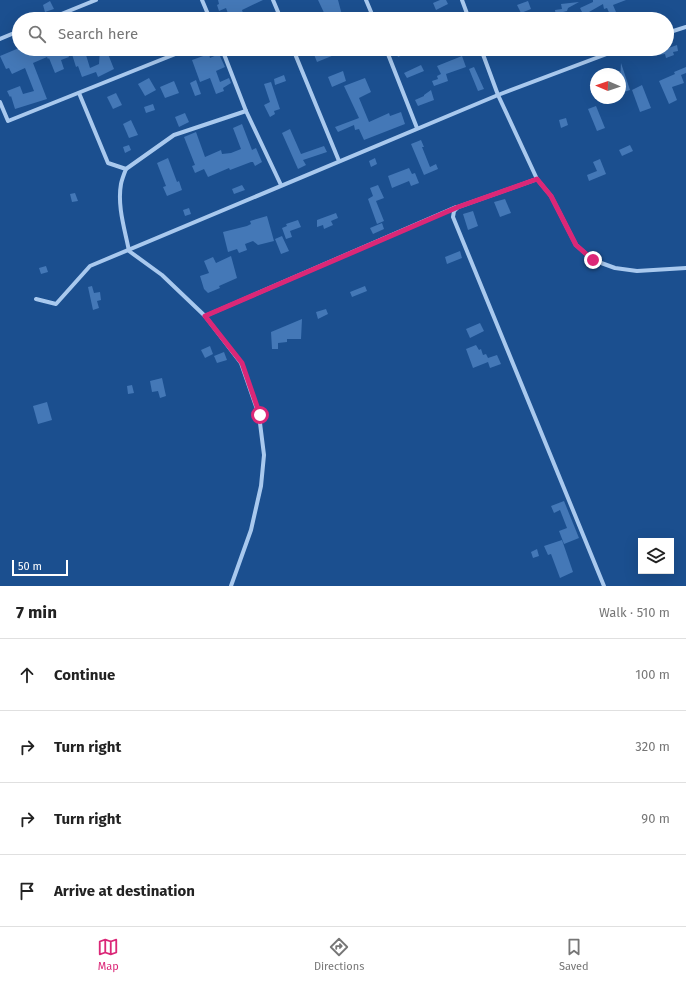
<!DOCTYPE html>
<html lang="en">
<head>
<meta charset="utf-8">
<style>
  :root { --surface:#fff; --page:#f6f6f6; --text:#222; --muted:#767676; --line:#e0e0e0; --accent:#db2777 }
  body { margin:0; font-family:"Fira Sans",sans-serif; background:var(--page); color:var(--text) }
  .controls { position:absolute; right:12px; bottom:12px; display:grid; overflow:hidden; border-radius:0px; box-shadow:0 4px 16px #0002 }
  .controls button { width:36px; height:36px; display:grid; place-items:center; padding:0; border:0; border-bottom:1px solid var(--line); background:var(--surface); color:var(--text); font:20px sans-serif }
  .compass { position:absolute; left:590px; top:68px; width:36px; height:36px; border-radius:50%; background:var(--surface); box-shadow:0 4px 16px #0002; rotate:272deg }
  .scale { position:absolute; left:12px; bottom:10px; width:56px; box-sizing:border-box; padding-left:4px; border:2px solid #fff; border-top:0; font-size:11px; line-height:14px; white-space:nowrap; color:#fff; -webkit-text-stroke:3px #1b4f8f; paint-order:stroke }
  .stop { position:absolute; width:12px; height:12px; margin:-9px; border:3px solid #db2777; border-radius:50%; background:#fff }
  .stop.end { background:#db2777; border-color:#fff; box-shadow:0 1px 4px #0008 }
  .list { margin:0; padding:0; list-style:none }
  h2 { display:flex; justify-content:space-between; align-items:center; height:52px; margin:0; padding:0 16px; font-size:17px }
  h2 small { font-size:13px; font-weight:400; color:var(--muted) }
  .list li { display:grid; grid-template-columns:26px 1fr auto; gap:12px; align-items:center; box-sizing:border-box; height:72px; padding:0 16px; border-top:1px solid var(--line) }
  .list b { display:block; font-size:15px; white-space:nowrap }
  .list em { font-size:13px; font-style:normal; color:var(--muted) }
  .icon { flex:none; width:22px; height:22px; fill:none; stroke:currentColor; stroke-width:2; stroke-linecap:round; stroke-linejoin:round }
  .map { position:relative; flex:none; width:686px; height:586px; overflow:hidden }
  .search { position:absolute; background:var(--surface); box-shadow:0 4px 16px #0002; left:12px; right:12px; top:12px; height:44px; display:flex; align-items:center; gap:10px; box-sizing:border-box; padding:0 14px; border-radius:22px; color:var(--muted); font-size:15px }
  .sheet { height:340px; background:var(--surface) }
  nav { display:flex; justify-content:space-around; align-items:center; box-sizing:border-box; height:56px; border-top:1px solid var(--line); background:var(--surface); font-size:11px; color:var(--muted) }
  nav a { display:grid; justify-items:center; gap:2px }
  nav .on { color:var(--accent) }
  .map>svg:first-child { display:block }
  .building { fill:#4478b7; fill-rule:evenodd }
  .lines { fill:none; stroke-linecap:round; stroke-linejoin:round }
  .street { stroke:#a9c9ee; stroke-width:4 }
  .route { stroke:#db2777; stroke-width:5 }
</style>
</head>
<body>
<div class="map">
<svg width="686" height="586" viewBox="0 0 686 586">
  <rect width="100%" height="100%" fill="#1b4f8f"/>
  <!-- building -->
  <g class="building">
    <path d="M218,0H263L242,10L245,19H230L226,8L219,11L217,5L219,4Z"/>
    <path d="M318,0H338L342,15L334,19H327Z"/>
    <path d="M440,0H446L448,4L436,10L433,3Z"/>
    <path d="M593,0H626L613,5L619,19H612L607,8L604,9L603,4L589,12L590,16L585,18L580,8L593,2Z"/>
    <path d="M50,1L54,9L45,12L43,5Z"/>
    <path d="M528,1L531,9L521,13L517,5Z"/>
    <path d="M579,2L568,8L567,11L563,12V15L556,16L555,10L562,9L561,4Z"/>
    <path d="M677,45L678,51L673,52L674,55L666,58L665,54L658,55L657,52Z"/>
    <path d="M19,48V49H66L69,57L61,60L64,69L55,73L49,58L48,59L47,57L33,63L47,99L15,109L11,96L10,97L7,91L20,86L23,94L34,91L25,68L12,74L9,68L6,69L0,56Z"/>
    <path d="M77,49H106L114,69L98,77L96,72L82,77L78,66L76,67L71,51ZM100,49L99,64L90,68L86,55Z"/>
    <path d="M321,49H349L317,62L313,52Z"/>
    <path d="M395,49H418L398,57Z"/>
    <path d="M209,54L210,58L219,54L225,67L216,71L220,82L229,78L231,83L223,88L224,91L216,94L210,78L200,82L192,60Z"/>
    <path d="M462,56L466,67L446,74L448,81L434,86L432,81L438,79L437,76L441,74L437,66Z"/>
    <path d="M621,63L630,90L624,92L620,82Z"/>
    <path d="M421,65L424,71L407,78L404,73Z"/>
    <path d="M474,67L484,89L478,91L469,69Z"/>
    <path d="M686,67V73L681,75L684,83L672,87L677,100L669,104L659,81L675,74L674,72Z"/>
    <path d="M343,71L346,81L332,87L328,77Z"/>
    <path d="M284,75L286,81L275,85L274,79Z"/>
    <path d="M149,78L156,90L145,96L138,84Z"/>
    <path d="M365,78L371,92L359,98L369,122L389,113L390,116L401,112L405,124L364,140L359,129L355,130L354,125L338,132L335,127L359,118L344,86Z"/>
    <path d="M196,80L201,94L195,96L190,83Z"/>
    <path d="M174,81L179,93L165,98L160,87Z"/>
    <path d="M271,82L280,109L274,111L275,114L270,117L264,105L270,102L264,84Z"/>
    <path d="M642,85L651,108L640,112L632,90Z"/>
    <path d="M431,90L434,100L418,106L415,100L424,96V95Z"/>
    <path d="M116,93L122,105L113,109L107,97Z"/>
    <path d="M153,104L155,110L146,113L144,107Z"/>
    <path d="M596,106L605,128L597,131L588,109Z"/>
    <path d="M185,113L189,122L179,127L175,117Z"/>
    <path d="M566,118L568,125L561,128L559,120Z"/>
    <path d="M131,120L138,135L129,138L123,124Z"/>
    <path d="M242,124L252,150L256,148L262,162L255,166L253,162H251L230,170L229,168L208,177L204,169L195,173L192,166L195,165L184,137L196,132L205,157L221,150L222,154L231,153L241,149L233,128Z"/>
    <path d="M290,129L301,154L324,146L327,152L303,160L306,165L298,169L282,133Z"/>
    <path d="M421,140L424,147H422L430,167L436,164L438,169L424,175L411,144Z"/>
    <path d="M129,145L131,150L125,153L123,147Z"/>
    <path d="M630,145L633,151L622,156L619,150Z"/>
    <path d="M168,158L177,182L179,181L182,190L167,196L163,187L166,186L157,163Z"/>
    <path d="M375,158L377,164L371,167L369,161Z"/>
    <path d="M600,159L606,174L589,181L587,175L597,171L593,162Z"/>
    <path d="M409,168L412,174L415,173L419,183L411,186L409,181L392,188L388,176Z"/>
    <path d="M242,185L245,190L234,194L232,189Z"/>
    <path d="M378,185L384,198L376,201L384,221L377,224L368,199L373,196L370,188Z"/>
    <path d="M75,193L78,201L72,202L70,194Z"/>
    <path d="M505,199L511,213L500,217L494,202Z"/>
    <path d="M189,208L191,214L185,216L183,210Z"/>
    <path d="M473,211L478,226L468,230L463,214Z"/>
    <path d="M336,213L338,218L331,221L333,225L324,229L323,225L317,227V220Z"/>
    <path d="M267,216L274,241L258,245L253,241L245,244L247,250L239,253L237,249L228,252L223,232L247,226L251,224L250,221Z"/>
    <path d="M298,220L301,227L290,231L292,237L286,239L282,228L287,226L286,224Z"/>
    <path d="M382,223L384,229L373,234L370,228Z"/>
    <path d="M282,236L289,251L281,254L275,239Z"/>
    <path d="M460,251L462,258L447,264L445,257Z"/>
    <path d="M231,256L237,278L219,286L220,288L208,293L204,289L200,276L209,273L204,261L213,257L216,263Z"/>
    <path d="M46,266L48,272L41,274L39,268Z"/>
    <path d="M92,286L94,293L100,292L101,300L97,301L99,308L93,310L88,287Z"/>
    <path d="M365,286L367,291L352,297L350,292Z"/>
    <path d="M326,309L328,314L318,319L316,312Z"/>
    <path d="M302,319L301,339H287V342L278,343V349H272L271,332Z"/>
    <path d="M480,323L484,331L470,338L466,329Z"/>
    <path d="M476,345L479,350L481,349L483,355L486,354L488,358L497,355L501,364L490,368L488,362L473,368L466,349Z"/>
    <path d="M210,346L213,354L205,358L201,350Z"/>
    <path d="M224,352L227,360L217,363L214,356Z"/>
    <path d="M162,378L166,396L160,398L158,391L152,392L150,381Z"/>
    <path d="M132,385L134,393L128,394L127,386Z"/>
    <path d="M47,402L52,420L38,424L33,406Z"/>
    <path d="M564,501L579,538L564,544L559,531L567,528L560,510L554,513L551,506Z"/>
    <path d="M562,540L573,572L560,578L551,554L548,555L544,546Z"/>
    <path d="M537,549L539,556L533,558L531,552Z"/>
  </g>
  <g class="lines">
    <!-- street -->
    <g class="street">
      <path d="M202,0L210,19"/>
      <path d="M273,0L281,19"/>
      <path d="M366,0L374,19"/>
      <path d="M462,0L469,19"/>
      <path d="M49,19L96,0"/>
      <path d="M667,33L686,27"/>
      <path d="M0,39L19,31"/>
      <path d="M222,49L246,111L281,185"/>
      <path d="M293,49L339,161"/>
      <path d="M386,49L417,128"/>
      <path d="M481,49L498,95L537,179L458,207L454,211L453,217L604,586"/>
      <path d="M79,93L108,163L126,169C124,174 122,179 121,184C117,206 125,230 129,251L162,275L205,316L241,363L259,415L264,455L261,486L251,530L231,586"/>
      <path d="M0,102L8,121L188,49"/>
      <path d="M126,169L174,135L246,111"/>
      <path d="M537,179L551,196L576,245L593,260L615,268L637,271L686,268"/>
      <path d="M36,299L56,304L90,266L498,95L620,49"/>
      <path d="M205,316L456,207"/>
    </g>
  </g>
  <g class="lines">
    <!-- route -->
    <path class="route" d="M260,415L242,363L205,316L458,207L537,179L551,196L576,245L593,260"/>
  </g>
</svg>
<div class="controls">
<button><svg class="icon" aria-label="layers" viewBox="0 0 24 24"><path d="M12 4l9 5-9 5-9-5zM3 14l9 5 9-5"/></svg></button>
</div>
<svg class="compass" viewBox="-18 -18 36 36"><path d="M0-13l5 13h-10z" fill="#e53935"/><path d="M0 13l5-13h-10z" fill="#767676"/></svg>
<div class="scale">50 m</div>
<div class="stop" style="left:260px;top:415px"></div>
<div class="stop end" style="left:593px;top:260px"></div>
<div class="search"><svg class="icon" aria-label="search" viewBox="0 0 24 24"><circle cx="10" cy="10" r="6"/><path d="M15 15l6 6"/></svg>Search here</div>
</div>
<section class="sheet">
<h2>7 min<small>Walk · 510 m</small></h2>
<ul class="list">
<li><svg class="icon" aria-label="ahead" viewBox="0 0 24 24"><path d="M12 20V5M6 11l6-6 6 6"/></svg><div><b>Continue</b></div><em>100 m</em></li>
<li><svg class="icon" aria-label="right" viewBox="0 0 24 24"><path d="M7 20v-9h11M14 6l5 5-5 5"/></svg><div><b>Turn right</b></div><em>320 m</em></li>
<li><svg class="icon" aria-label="right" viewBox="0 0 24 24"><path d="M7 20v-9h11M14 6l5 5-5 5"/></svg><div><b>Turn right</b></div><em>90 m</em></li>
<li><svg class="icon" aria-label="arrive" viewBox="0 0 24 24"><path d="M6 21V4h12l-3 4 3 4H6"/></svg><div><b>Arrive at destination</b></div></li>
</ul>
</section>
<nav>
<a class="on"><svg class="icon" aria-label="map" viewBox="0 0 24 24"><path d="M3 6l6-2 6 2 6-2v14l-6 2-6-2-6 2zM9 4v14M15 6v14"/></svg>Map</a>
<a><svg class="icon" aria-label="directions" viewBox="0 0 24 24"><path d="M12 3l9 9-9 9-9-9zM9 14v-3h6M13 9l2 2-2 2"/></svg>Directions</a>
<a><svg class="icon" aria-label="saved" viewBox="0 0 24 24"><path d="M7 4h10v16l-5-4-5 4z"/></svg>Saved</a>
</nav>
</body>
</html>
